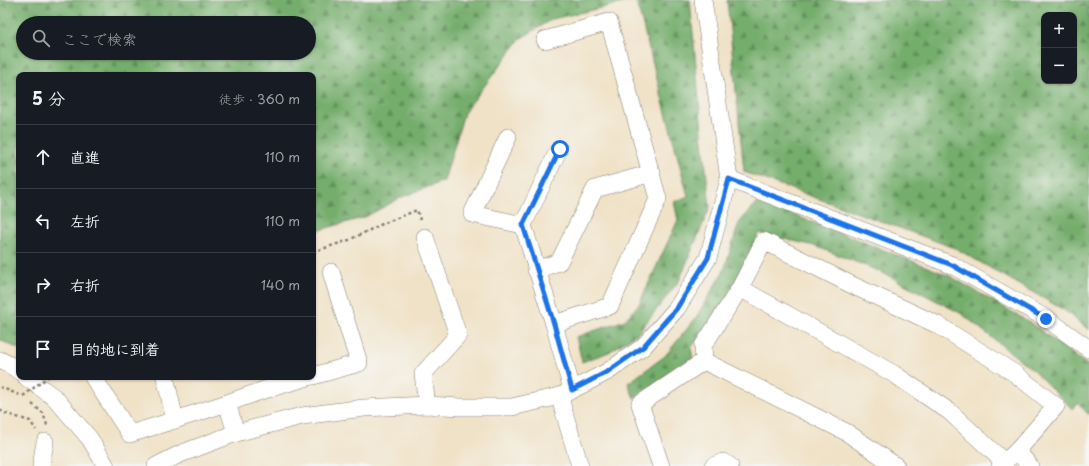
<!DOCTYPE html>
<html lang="ja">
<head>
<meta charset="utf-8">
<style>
  :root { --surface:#171b24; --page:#242831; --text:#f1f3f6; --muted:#9ea1a6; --line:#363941 }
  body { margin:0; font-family:"Playpen Sans","Klee One",sans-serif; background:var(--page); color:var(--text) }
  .controls { position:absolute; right:12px; top:12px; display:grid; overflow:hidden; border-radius:8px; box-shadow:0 1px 3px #0004 }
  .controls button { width:36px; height:36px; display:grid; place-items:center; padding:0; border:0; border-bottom:1px solid var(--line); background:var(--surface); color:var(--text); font:20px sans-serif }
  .stop { position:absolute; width:12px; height:12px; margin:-9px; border:3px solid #1a73e8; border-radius:50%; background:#fff }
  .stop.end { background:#1a73e8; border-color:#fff; box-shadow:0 1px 4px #0008 }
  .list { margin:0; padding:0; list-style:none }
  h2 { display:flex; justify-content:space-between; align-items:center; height:52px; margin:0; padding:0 16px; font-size:17px }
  h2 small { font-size:13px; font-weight:400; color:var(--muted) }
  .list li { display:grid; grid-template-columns:26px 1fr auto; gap:12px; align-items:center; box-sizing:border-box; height:64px; padding:0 16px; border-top:1px solid var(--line) }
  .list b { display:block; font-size:15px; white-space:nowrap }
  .list em { font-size:13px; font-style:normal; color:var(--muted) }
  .icon { flex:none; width:22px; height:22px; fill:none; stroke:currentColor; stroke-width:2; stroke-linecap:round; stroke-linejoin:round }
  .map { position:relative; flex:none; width:1089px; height:466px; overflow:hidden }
  .search { position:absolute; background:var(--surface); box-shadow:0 1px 3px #0004; left:16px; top:16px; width:300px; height:44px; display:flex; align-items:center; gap:10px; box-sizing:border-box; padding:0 14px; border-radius:22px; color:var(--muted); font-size:15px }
  .panel { position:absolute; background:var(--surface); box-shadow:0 1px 3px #0004; left:16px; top:72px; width:300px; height:308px; border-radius:8px }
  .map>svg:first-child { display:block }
  .forest { fill:url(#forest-firs); stroke:#486444; fill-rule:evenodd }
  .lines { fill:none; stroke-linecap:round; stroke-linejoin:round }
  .minor-casing { stroke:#867f72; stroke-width:18 }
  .path { stroke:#867f72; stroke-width:2.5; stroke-dasharray:3 3; stroke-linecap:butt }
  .minor { stroke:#fff; stroke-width:17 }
  .path-bridge { stroke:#867f72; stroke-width:2.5; stroke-dasharray:3 3; stroke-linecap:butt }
  .route { stroke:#1a73e8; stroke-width:5 }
</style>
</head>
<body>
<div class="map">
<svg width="1089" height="466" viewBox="0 0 1089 466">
  <defs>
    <pattern id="forest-firs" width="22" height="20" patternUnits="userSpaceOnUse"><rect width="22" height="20" fill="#74ad6c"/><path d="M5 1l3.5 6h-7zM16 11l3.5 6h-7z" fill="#5e8c58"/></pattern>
  </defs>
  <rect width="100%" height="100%" fill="#f6f6f2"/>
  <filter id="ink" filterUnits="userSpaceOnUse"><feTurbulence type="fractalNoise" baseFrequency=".025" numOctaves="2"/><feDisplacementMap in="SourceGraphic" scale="8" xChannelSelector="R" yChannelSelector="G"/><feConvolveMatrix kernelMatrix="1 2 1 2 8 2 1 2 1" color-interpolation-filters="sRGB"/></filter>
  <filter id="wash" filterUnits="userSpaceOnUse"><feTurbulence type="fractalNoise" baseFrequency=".012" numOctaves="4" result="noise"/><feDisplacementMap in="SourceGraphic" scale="16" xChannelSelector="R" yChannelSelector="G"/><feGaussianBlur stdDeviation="0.9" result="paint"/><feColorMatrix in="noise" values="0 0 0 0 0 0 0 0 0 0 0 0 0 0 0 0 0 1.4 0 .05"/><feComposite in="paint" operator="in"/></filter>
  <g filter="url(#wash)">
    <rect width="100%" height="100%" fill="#f0e2c7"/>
    <!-- forest -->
    <g class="forest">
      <path d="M0,0H690L702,132L710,207L679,281L638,333L609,352L582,362L576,337L625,320L639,304L678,220L674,202L688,196L636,0L552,19L520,39L464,113L444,181L402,197L365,217L313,232V75H19V349L0,340ZM23,23H309V53H23Z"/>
      <path d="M727,0H1089V330L1064,310L955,248L744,172ZM1044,15H1074V81H1044Z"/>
      <path d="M758,201L948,275L1026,320L1089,366V415L1078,403L1072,409L1033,370L962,314L881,272L815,246L759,233L724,305L691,348L693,358L634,398L628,383L665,356L695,319L724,270L739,223Z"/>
    </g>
  </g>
  <g filter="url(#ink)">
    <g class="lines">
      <defs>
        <g id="minor">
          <path d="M545,40L609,22L658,199L610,306L554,324"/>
          <path d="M508,137L472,214L523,225L554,324L572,390"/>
          <path d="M729,179L952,265L1047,319L1089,349"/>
          <path d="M523,225L559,149"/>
          <path d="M425,237L458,335L423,374L427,405"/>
          <path d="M536,270L559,262L595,189L652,173"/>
          <path d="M740,288L894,374L950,412L1004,462"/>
          <path d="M0,360L12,366L19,371"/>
          <path d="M704,361L846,432L896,466"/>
          <path d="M313,376L359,363L331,272"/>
          <path d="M26,377L55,398L90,439L106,466"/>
          <path d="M93,377L130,434L175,420"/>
          <path d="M165,377L175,420L227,403L236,433"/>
          <path d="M560,396L563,409L580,466"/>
          <path d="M227,403L264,390L308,377"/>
          <path d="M1017,451L1030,466"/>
          <path d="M41,466L45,442"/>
          <path d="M156,466L180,454L236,433L302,416L364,408L427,405L460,407H512L560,396L607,372L643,347L677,308L708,258L729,179L703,0"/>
          <path d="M661,466L640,404L704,361L703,346L740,288L764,241L854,286L938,325L1014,373L1056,406L1017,451L1000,466"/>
          <path d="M713,466L723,462L730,466"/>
        </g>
      </defs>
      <!-- minor casing -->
      <use href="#minor" class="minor-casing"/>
      <!-- path -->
      <g class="path">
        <path d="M313,252L349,240L380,225L417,210L421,223"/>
        <path d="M0,387L22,396"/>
        <path d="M32,404L43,413L47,425L49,426"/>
        <path d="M0,410L4,413L30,421L36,430"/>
      </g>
      <!-- minor -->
      <use href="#minor" class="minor"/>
      <!-- path-bridge -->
      <path class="path-bridge" d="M23,396L48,377"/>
    </g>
  </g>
  <g class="lines" filter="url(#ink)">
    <!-- route -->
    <path class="route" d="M560,149L523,225L554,324L572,390L607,372L643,347L677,308L708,258L729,179L952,265L1046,319"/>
  </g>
</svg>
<div class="controls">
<button>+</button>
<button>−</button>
</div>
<div class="stop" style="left:560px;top:149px"></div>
<div class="stop end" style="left:1046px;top:319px"></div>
<div class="search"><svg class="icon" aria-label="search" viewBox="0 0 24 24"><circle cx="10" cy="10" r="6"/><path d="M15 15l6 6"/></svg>ここで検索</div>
<section class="panel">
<h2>5 分<small>徒歩 · 360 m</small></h2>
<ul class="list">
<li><svg class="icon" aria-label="ahead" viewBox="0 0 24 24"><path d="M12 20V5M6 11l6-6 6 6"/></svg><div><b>直進</b></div><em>110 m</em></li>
<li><svg class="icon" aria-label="left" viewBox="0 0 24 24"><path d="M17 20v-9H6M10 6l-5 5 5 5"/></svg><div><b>左折</b></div><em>110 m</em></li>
<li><svg class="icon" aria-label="right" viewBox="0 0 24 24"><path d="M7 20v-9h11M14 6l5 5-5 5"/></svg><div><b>右折</b></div><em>140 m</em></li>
<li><svg class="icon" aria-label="arrive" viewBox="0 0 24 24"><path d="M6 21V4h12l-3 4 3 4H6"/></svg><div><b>目的地に到着</b></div></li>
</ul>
</section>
</div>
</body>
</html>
